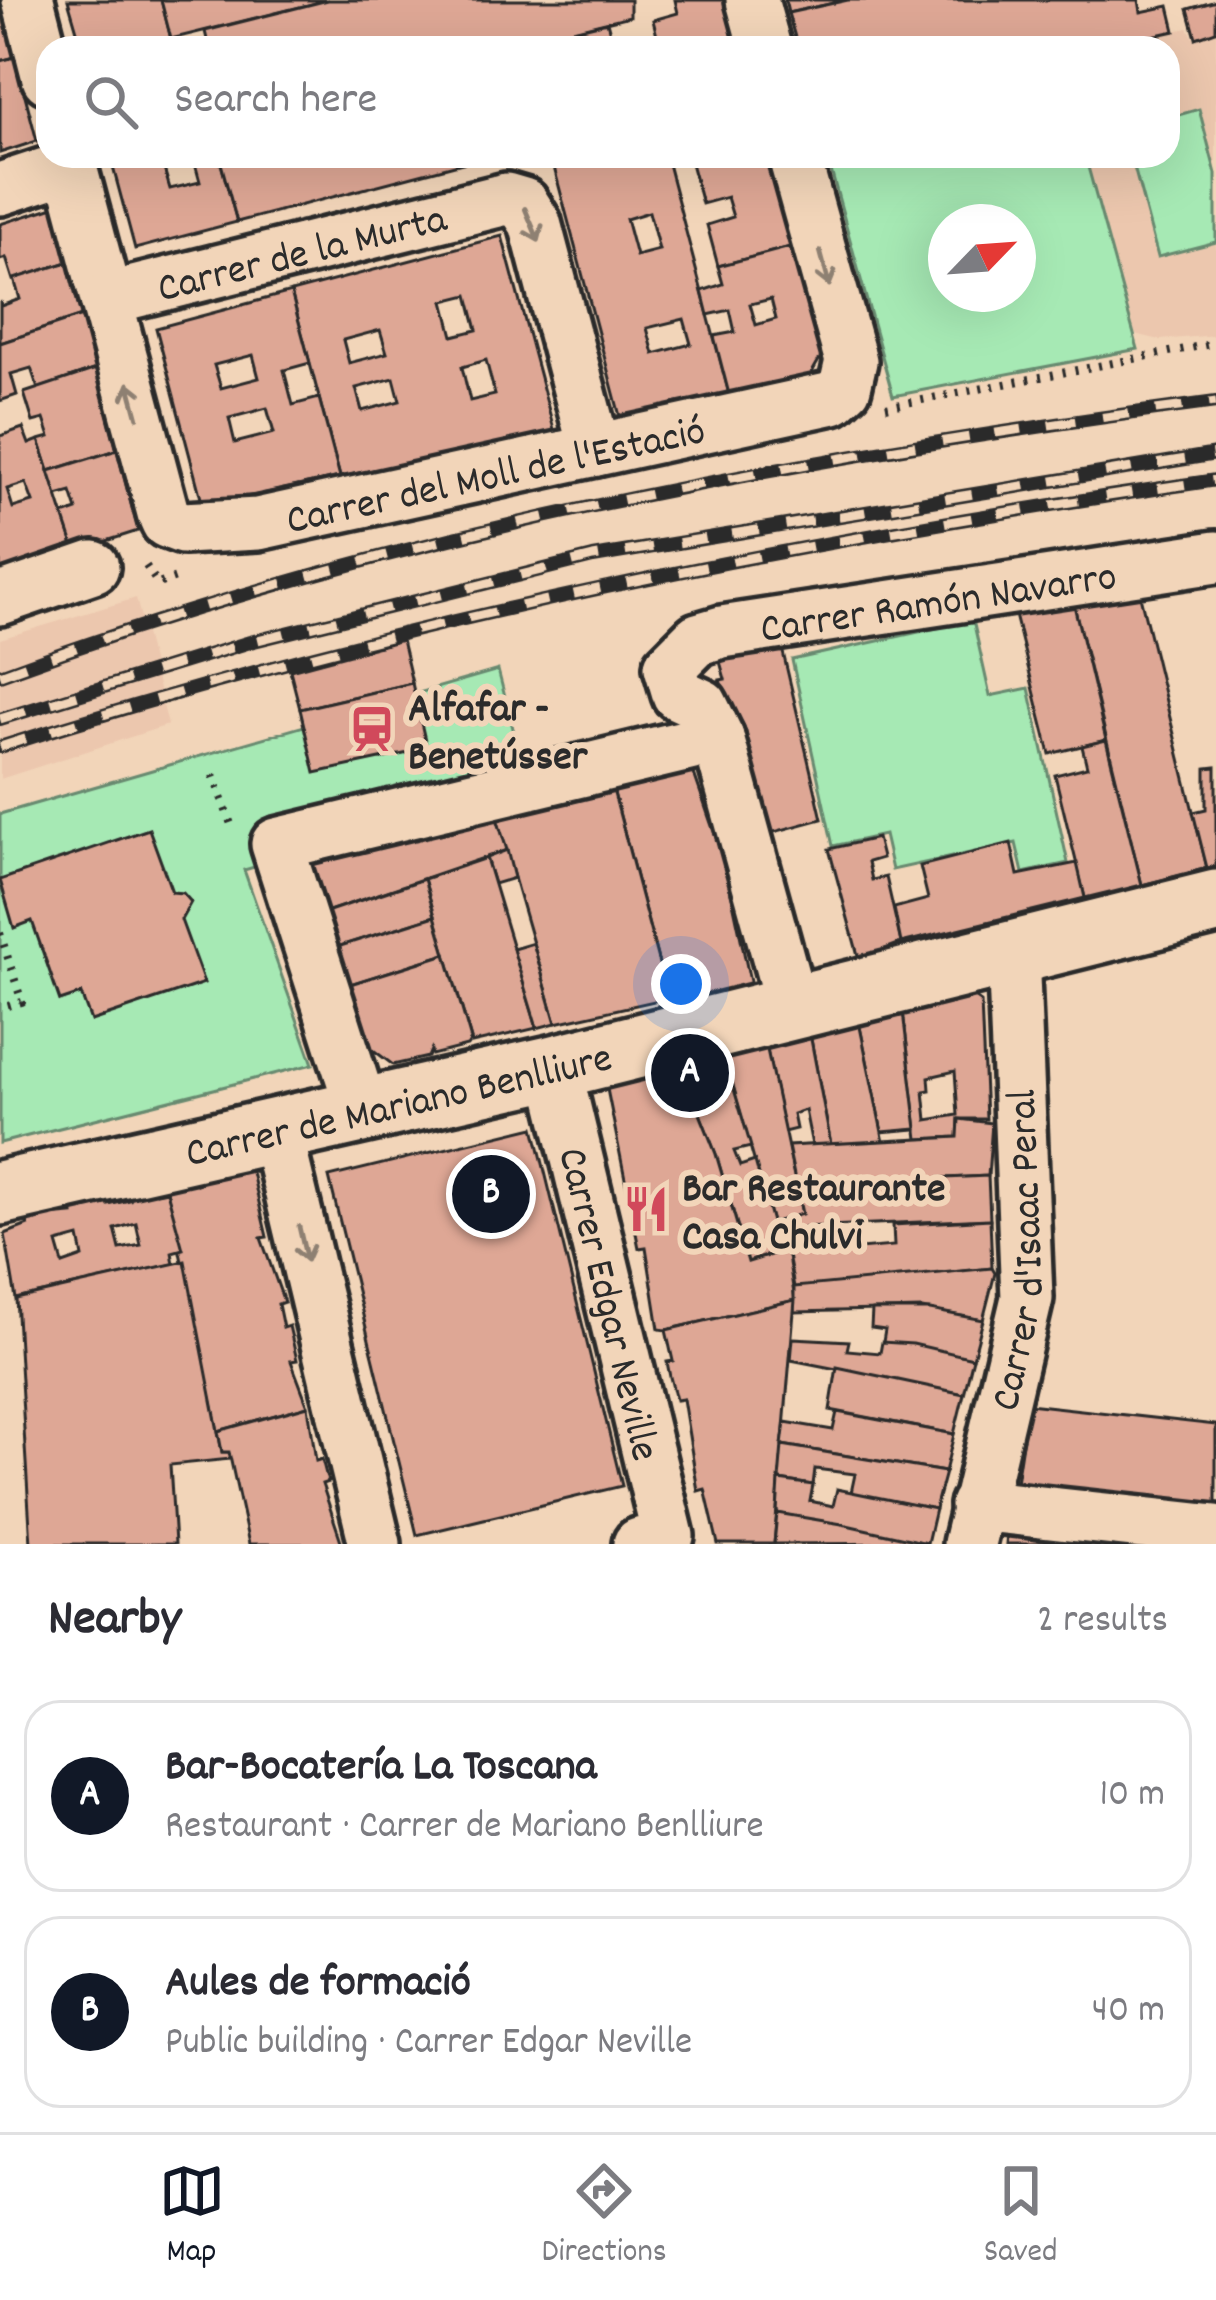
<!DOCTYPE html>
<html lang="en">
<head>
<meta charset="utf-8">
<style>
  :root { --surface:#fff; --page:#f2f2f3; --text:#2b2b33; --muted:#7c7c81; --line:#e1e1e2; --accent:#111827 }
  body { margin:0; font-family:Dekko,sans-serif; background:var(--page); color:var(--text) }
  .compass { position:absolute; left:928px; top:204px; width:108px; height:108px; border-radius:50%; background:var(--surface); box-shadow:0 12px 48px #0002; rotate:65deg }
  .you { position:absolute; left:681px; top:984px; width:42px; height:42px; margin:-30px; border:9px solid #fff; border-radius:50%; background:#1a73e8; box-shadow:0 0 0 18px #1a73e833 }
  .badge { display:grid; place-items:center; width:78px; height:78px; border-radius:50%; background:var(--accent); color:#fff; font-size:39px; font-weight:700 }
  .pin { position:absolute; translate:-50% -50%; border:6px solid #fff; box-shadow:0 3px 12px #0006 }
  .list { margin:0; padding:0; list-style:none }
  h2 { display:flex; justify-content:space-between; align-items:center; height:156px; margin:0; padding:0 48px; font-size:51px }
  h2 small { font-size:39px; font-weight:400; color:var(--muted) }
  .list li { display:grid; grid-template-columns:78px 1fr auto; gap:36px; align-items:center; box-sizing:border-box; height:192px; margin:0 24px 24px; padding:0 24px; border:3px solid var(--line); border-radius:36px }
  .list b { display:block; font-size:45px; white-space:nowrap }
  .list p { margin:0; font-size:39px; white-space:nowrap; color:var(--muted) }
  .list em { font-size:39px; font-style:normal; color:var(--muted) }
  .icon { flex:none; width:66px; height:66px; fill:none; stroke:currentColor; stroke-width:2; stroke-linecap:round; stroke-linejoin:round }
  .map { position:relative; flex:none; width:1216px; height:1544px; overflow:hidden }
  .search { position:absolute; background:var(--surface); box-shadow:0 12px 48px #0002; left:36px; right:36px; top:36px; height:132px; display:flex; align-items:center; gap:30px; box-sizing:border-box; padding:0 42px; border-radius:36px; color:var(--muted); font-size:45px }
  .sheet { height:588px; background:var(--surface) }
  nav { display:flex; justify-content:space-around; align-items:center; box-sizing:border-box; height:168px; border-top:3px solid var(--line); background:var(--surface); font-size:33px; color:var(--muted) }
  nav a { display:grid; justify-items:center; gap:6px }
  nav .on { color:var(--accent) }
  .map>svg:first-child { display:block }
  .built { fill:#ecc7ae }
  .green { fill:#a6e9b4; stroke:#688a70; stroke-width:3; fill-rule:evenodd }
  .building { fill:#dea795; stroke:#2b2b2b; stroke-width:3; fill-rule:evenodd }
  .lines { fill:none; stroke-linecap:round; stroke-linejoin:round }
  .minor-casing { stroke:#2b2b2b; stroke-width:60 }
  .tertiary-casing { stroke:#2b2b2b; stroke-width:72 }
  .path { stroke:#2b2b2b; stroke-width:8; stroke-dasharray:3 9; stroke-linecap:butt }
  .minor { stroke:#f2d5b9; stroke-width:51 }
  .tertiary { stroke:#f2d5b9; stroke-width:63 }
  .rail-casing { stroke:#2b2b2b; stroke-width:14 }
  .rail { stroke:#f2d5b9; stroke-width:9; stroke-dasharray:27; stroke-linecap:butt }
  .oneway { stroke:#8e8072 }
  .labels { text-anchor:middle; stroke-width:12; stroke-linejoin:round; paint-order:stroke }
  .street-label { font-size:42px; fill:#2b2b2b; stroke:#f2d5b9 }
  .poi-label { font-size:42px; font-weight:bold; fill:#2b2b2b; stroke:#f2d5b9; text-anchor:start }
</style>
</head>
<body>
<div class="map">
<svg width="1216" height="1544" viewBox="0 0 1216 1544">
  <rect width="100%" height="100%" fill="#f2d5b9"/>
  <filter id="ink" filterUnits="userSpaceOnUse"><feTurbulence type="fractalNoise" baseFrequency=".00833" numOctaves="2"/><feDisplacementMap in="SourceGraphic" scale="24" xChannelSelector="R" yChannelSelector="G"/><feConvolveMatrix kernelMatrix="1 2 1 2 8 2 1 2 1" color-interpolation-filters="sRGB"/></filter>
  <g filter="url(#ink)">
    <!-- built -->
    <g class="built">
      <path d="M1188,28L1194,38L1216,31V335L1160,340L1135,334L1085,156H1168V48H1097Z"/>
      <path d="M136,598L168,725L0,779V639Z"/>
    </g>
    <!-- green -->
    <g class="green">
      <path d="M1199,109L1216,174V242L1158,257L1131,156H1168V118Z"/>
      <path d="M827,156H1085L1138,349L893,396ZM1018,222V294H946V222Z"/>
      <path d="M973,620L990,696L1029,688L1068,863L1023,873L1016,843L892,870L884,835L833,846L792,660Z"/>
      <path d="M498,670L528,787L244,870L313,1064L0,1143V814Z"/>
    </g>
    <!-- building -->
    <g class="building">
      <path d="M68,0H161L171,39L137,48H82Z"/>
      <path d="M161,0H328L171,39Z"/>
      <path d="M328,0H630V16L499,48H209L205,31Z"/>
      <path d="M675,0H729L740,41L714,48H660L653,20L678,13Z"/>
      <path d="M785,0H848L788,13Z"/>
      <path d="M848,0H1139L1141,12L1169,6L1175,31L1097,48H798L788,13Z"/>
      <path d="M1216,1V31L1196,38L1188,9Z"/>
      <path d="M5,16L15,57L0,61V18Z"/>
      <path d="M607,22L614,48H500Z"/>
      <path d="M15,57L37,141L0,153V61Z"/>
      <path d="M110,156H187L162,162L170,189L200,182L193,156H219L237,222L135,249Z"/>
      <path d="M219,156H258L259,161L278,156H489L237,222Z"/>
      <path d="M551,156H666L730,398L621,420ZM649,212L659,250L636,256L626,219ZM684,319L691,344L654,354L647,328Z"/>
      <path d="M716,156H770L794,246L718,266L707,225L733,217L727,197L702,204L691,163Z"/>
      <path d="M54,207L68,262L13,280L6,258L0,260V224Z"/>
      <path d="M502,236L555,433L340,477L291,292ZM468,295L477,330L453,336L444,301ZM380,330L387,353L349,363L343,340ZM486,360L495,395L470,401L462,367ZM394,378L400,401L362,411L356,388Z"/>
      <path d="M794,246L823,353L806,383L730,398L714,336L735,332L730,310L708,315L702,291L723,284L718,266ZM771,299L776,319L756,325L750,304Z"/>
      <path d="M68,262L82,316L0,343V301L1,306L20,299L14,279Z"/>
      <path d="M291,292L310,363L284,370L293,405L319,398L340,477L203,506L156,328ZM253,355L259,378L221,388L214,365ZM267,408L274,433L235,443L229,418Z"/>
      <path d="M82,316L96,369L38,389L31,368L11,374L17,395L0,401V343Z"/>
      <path d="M96,369L117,450L49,471L39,440L50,437L44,419L33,422L24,393Z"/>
      <path d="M23,428L29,444L39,440L75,551L0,576V436ZM26,483L33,502L13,508L7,489Z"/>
      <path d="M117,450L138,531L75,551L63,515L77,510L71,492L57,496L49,471Z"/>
      <path d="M1139,592L1207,868L1142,885L1073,601Z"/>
      <path d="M1073,601L1106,740L1050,754L1014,611Z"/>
      <path d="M402,640L412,683L300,709L290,670Z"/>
      <path d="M782,648L822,819L767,834L720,680L725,679L719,658Z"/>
      <path d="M412,683L427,749L315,773L300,709Z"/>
      <path d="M1106,740L1142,885L1110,897L1109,892L1085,898L1055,775L1087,767L1082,746Z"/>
      <path d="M690,762L725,864L751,986L697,998L695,992L668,998L611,782Z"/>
      <path d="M1216,767V866L1207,868L1193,812L1206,809V768Z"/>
      <path d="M611,782L668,998L556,1023L495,812Z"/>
      <path d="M495,812L507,850L323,913L306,864Z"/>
      <path d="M149,829L172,892L183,893L191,902L181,920L204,983L91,1021L81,994L60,1001L32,921L14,928L0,880Z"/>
      <path d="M877,838L882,858L868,862L872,880L886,877L901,943L859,959L829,849Z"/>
      <path d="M1011,843L1018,875L1077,863L1085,898L901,943L894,908L928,899L920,866Z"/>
      <path d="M507,850L514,878L494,884L486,858Z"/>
      <path d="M486,858L537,1028L472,1043L424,879Z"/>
      <path d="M424,879L435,916L334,948L323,913Z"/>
      <path d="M435,916L446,954L347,985L334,948Z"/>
      <path d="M533,943L556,1023L537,1028L513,949Z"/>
      <path d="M446,954L471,1040L467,1046L432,1055L431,1050L428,1057L393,1065L368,1046L347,985Z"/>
      <path d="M971,995L981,1002L986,1119H959L958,1137L918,1139L903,1012ZM955,1071L958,1115L927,1120L924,1091L930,1090L929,1077Z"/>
      <path d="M903,1012L917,1129L882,1132L859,1022Z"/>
      <path d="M859,1022L884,1142L831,1145L810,1034Z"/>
      <path d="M810,1034L831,1145H812L805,1110L793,1114L796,1129L784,1132L766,1045Z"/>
      <path d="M766,1045L802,1214L772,1223L724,1055Z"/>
      <path d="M724,1055L751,1147L734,1151L740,1166L755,1161L780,1251L748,1262L716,1154L681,1066Z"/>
      <path d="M681,1066L716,1154L748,1262L787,1250L795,1300L666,1330L659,1329L646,1247L639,1248L606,1084Z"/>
      <path d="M959,1119L992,1123L988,1176L796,1185L788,1146L958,1137Z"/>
      <path d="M534,1127L622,1486L417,1535L329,1177Z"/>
      <path d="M244,1166L251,1168L267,1237L261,1238L284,1302L278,1304L283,1328L289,1326L297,1360L291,1361L308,1406L218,1431L167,1191L171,1184L196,1178L197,1184Z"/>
      <path d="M988,1176L990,1219L804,1227L775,1236L772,1223L802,1214L796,1185Z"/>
      <path d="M155,1186L157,1193L167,1191L183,1249L172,1252L174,1264L16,1299L5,1234L28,1225L26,1218L73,1214L72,1206L107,1198L109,1205L130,1200L128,1193ZM136,1223L141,1245L120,1249L115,1229ZM79,1237L83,1257L63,1264L57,1243Z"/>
      <path d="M990,1219L992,1268L819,1287H794L787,1250L780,1251L775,1236L810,1227L815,1253L894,1246L893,1225Z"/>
      <path d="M185,1261L222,1452H229L231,1459L170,1465L175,1544H31L16,1299Z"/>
      <path d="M992,1268L995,1273L983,1320L922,1309L794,1312V1287Z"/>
      <path d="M795,1300L774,1544H718L705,1489L698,1491L683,1399L676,1400L670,1377L667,1362L673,1361L666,1330Z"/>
      <path d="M872,1310H930L983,1320L973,1358L883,1342L885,1330L871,1328Z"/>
      <path d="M793,1338L849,1341L847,1350L880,1353L882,1342L913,1344L973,1358L964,1394L791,1360Z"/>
      <path d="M837,1367L964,1394L954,1434L830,1410Z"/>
      <path d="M1028,1404L1216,1425V1511L1015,1489Z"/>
      <path d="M308,1406L316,1461L322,1459L328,1482L322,1484L342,1544H249L229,1452H222L218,1431Z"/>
      <path d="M837,1412L954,1434L945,1472L782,1445L785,1422L833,1430Z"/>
      <path d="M782,1445L945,1472L935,1509L851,1493L855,1474L815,1469L813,1485L779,1480Z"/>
      <path d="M779,1480L813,1485L810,1501L833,1506L837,1489L935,1509L927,1543L777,1513Z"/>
      <path d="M777,1513L842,1524L927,1543L774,1544Z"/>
      <path d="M1008,1521L1201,1544H1006Z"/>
    </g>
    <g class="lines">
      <defs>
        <g id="minor">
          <path d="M28,0L48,78"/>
          <path d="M752,0L765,48"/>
          <path id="s1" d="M68,156L163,513L167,522L183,528L258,524L833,398L845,387L851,361L794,156"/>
          <path d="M0,189L70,166"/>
          <path id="s2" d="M106,299L506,199L523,204L535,223L595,450"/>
          <path d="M0,599L93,567"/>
          <path id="s3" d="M792,1008L718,738L702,705L678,694L670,667L698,639L722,632L1216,557"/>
          <path id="s4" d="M555,1067L668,1536L639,1544"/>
          <path d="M362,1110L277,844L718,738"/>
          <path d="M276,1131L375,1544"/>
          <path d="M976,1505L1216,1531"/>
          <path id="s5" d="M969,1544L1027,1298L1013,951"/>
        </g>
        <g id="tertiary">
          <path id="s6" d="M0,1193L555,1067L1216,902"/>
        </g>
      </defs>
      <!-- minor casing -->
      <use href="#minor" class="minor-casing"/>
      <!-- tertiary casing -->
      <use href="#tertiary" class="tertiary-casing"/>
      <!-- path -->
      <g class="path">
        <path d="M886,407L1216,343"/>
        <path d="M146,566L158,584L179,577"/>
        <path d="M213,775L232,827"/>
        <path d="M0,933L22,1002L0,1008"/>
      </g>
      <!-- minor -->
      <use href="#minor" class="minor"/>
      <!-- tertiary -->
      <use href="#tertiary" class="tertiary"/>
      <defs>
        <g id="rail">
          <path d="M0,675C391,531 803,456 1216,402"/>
          <path d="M0,719L250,642L593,557L1216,454"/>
          <path d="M0,747C398,619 803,540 1216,480"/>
        </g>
      </defs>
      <!-- rail casing -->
      <use href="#rail" class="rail-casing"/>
      <!-- rail -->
      <use href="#rail" class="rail"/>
    </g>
    <!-- one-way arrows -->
    <defs><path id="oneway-shaft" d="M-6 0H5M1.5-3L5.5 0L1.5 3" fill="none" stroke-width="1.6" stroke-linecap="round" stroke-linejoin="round" transform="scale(3)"/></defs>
    <g class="oneway">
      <use href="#oneway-shaft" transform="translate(532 225) rotate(67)"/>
      <use href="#oneway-shaft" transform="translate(825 269) rotate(75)"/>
      <use href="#oneway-shaft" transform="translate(133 400) rotate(-105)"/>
      <use href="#oneway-shaft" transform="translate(303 1244) rotate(77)"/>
    </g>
  </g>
  <!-- icons -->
  <defs>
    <symbol id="station-bare" viewBox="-9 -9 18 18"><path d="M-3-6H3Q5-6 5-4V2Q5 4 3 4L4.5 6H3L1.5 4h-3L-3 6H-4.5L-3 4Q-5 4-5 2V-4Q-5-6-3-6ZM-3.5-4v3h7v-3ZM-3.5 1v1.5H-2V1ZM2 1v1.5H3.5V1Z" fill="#d1495b" stroke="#f2d5b9" stroke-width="2.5" paint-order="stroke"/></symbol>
    <symbol id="restaurant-bare" viewBox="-9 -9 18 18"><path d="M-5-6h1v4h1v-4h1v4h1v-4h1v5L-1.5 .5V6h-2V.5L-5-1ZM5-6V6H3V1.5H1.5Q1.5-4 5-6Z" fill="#d1495b" stroke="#f2d5b9" stroke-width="2.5" paint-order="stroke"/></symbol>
  </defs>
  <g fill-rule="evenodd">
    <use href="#station-bare" x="339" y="696" width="66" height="66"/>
    <use href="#restaurant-bare" x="613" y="1176" width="66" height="66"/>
  </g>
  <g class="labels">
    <!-- street labels -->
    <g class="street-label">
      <text dy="15" stroke="none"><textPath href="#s2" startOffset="201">Carrer de la Murta</textPath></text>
      <text dy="15" stroke="none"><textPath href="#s1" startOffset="714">Carrer del Moll de l'Estació</textPath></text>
      <text dy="15" stroke="none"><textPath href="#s3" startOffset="654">Carrer Ramón Navarro</textPath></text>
      <text dy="15" stroke="none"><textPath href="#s6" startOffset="408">Carrer de Mariano Benlliure</textPath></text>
      <text dy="15" stroke="none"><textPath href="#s5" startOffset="300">Carrer d'Isaac Peral</textPath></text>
      <text dy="15" stroke="none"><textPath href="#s4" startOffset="243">Carrer Edgar Neville</textPath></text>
    </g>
    <!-- poi labels -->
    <g class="poi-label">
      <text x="408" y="720">Alfafar -<tspan x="408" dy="48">Benetússer</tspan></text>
      <text x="682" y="1200">Bar Restaurante<tspan x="682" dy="48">Casa Chulvi</tspan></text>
    </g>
  </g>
</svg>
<svg class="compass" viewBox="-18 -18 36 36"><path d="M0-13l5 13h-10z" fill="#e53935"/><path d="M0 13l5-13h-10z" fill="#7c7c81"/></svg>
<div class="you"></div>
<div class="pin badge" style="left:690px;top:1073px">A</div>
<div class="pin badge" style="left:491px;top:1194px">B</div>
<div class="search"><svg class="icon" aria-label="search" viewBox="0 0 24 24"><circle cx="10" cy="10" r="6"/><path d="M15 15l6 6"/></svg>Search here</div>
</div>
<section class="sheet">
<h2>Nearby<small>2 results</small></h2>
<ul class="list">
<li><span class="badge">A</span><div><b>Bar-Bocatería La Toscana</b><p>Restaurant · Carrer de Mariano Benlliure</p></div><em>10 m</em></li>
<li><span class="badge">B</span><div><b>Aules de formació</b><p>Public building · Carrer Edgar Neville</p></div><em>40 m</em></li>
</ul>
</section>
<nav>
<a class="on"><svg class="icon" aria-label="map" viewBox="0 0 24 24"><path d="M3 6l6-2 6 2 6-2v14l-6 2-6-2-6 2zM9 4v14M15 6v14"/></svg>Map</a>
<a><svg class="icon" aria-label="directions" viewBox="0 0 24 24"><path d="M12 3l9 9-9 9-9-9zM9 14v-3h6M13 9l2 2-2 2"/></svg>Directions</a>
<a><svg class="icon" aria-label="saved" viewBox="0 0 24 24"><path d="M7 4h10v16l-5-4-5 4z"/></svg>Saved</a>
</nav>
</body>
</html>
